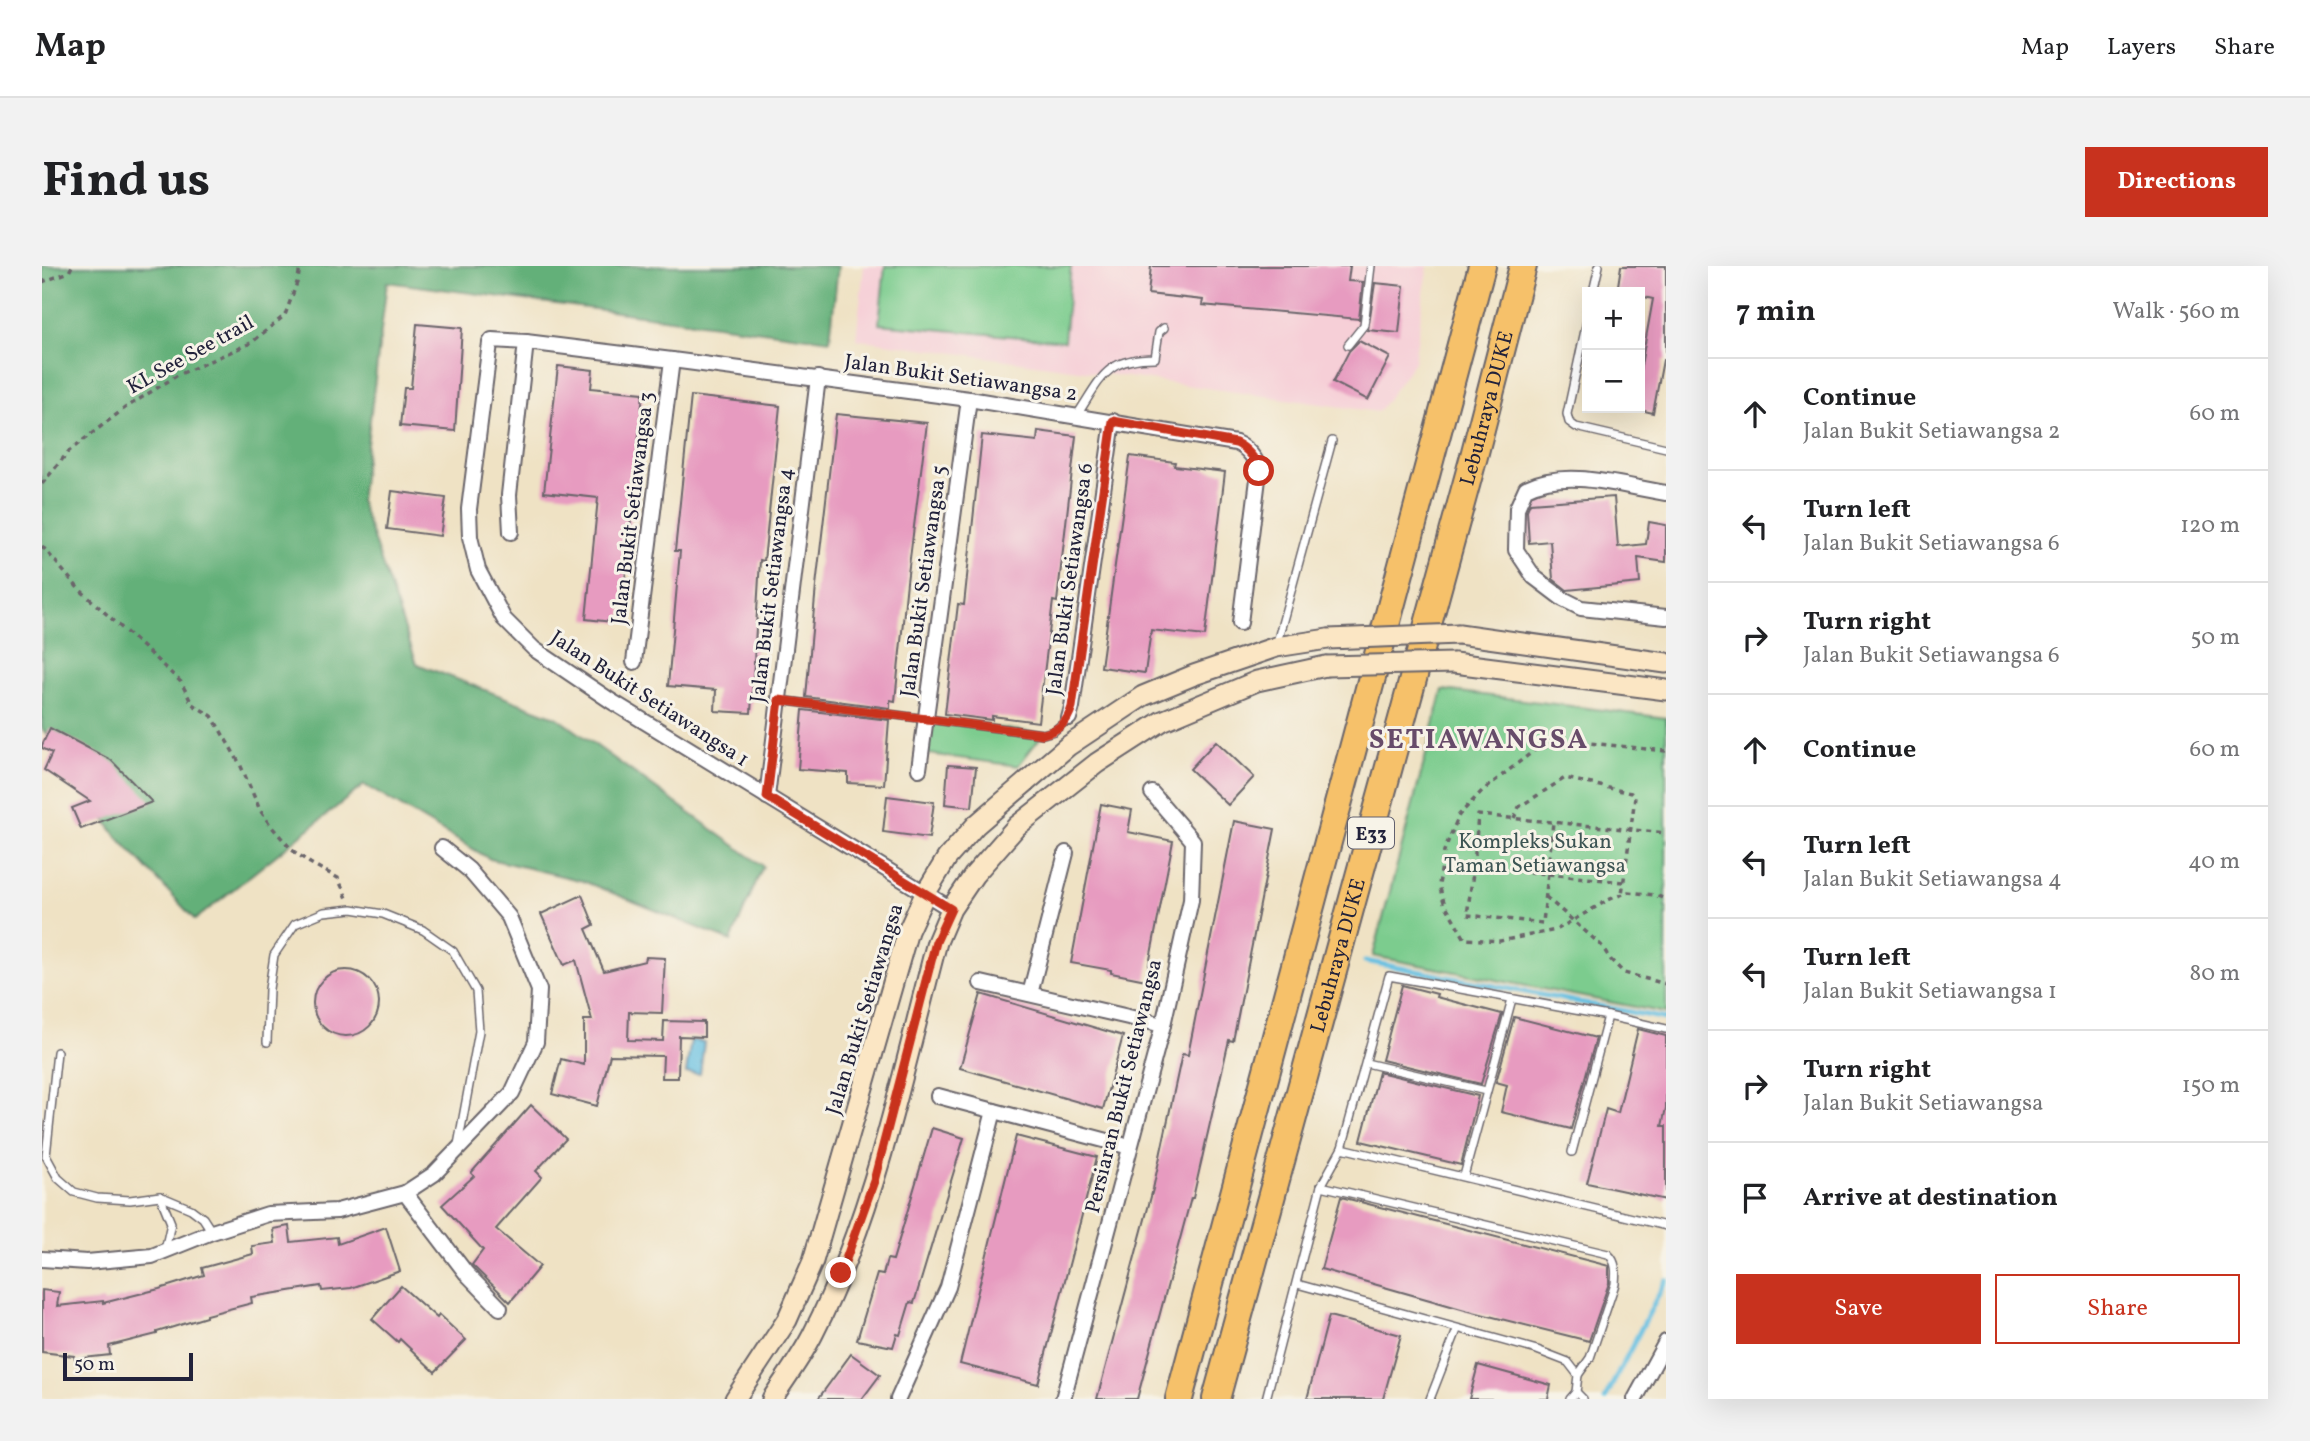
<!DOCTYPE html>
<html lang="en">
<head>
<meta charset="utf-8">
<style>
  :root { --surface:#fff; --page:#f2f2f2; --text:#202124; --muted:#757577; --line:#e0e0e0; --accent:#c8321e }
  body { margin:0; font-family:Vollkorn,serif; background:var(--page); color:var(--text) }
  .controls { position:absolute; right:21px; top:21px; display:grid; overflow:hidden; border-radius:0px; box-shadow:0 7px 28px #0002 }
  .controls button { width:63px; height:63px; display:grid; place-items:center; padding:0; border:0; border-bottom:2px solid var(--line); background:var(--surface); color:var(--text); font:35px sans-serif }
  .scale { position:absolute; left:21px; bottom:18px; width:130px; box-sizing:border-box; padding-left:7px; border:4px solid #22223b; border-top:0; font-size:19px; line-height:24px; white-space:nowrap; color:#22223b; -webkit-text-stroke:5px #f7f3e8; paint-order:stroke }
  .stop { position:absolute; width:21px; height:21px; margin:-16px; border:5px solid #c8321e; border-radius:50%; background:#fff }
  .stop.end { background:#c8321e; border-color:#fff; box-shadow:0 2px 7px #0008 }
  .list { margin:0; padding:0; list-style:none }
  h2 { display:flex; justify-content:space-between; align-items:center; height:91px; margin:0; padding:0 28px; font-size:30px }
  h2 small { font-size:23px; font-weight:400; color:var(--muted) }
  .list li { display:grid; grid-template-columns:46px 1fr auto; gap:21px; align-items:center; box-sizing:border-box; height:112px; padding:0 28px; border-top:2px solid var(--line) }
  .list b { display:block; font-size:26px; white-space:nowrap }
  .list p { margin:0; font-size:23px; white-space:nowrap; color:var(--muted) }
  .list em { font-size:23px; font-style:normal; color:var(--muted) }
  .actions { display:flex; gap:14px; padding:21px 28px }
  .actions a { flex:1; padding:16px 0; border:2px solid var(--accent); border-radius:0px; text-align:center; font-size:24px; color:var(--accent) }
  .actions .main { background:var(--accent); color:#fff }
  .icon { flex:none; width:38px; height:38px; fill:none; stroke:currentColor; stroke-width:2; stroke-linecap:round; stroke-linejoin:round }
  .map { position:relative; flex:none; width:1624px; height:1133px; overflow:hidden; border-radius:0px }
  header { display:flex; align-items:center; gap:42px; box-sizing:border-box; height:98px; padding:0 35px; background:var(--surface); border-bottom:2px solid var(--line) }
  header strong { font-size:33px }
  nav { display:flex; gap:38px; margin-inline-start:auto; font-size:24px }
  .intro { display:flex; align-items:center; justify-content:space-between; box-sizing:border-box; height:168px; padding:0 42px }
  h1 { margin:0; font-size:49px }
  .button { padding:18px 32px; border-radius:0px; background:var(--accent); color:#fff; font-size:24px; font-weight:700 }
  main { display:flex; gap:42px; padding:0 42px }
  aside { flex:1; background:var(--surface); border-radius:0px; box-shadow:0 7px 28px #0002 }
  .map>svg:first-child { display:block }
  .built { fill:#f6cfd7 }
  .green { fill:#7bcc8e; stroke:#4e7764; stroke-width:2 }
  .forest { fill:#64b079; stroke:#43695a; stroke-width:2 }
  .water { fill:#65c0e2; stroke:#44718e; stroke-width:2 }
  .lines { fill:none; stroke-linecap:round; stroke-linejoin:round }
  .stream { stroke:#65c0e2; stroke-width:5 }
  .building { fill:#e79bc0 }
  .lane-casing { stroke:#6a656b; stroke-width:10 }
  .street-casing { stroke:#6a656b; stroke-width:18 }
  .secondary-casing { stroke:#6a656b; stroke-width:23 }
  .highway-casing { stroke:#6a656b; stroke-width:30 }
  .path { stroke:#6a656b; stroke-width:3.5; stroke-dasharray:5 5; stroke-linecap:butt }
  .lane { stroke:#fff; stroke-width:7 }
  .street { stroke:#fff; stroke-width:14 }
  .secondary { stroke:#fbe6c4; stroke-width:19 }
  .highway { stroke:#f6c16b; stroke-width:26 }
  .secondary-bridge-casing { stroke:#6a656b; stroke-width:23; stroke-linecap:butt }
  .secondary-bridge { stroke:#fbe6c4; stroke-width:19 }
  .route { stroke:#c8321e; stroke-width:9 }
  .labels { text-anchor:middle; stroke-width:6; stroke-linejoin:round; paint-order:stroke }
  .shield { fill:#f7f3e8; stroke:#62616f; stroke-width:2 }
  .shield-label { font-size:19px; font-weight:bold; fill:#22223b }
  .street-label { font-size:21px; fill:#22223b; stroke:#f7f3e8 }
  .park-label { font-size:21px; fill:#3d5554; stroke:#f7f3e8 }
  .district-label { font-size:28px; font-weight:bold; letter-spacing:2px; fill:#674c6a; stroke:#f7f3e8 }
</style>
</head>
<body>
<header>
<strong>Map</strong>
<nav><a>Map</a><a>Layers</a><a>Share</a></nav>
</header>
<div class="intro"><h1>Find us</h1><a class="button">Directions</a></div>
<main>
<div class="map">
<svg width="1624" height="1133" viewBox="0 0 1624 1133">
  <rect width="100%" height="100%" fill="#f7f3e8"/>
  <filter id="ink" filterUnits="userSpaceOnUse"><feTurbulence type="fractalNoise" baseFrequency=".0143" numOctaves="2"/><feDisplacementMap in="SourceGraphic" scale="14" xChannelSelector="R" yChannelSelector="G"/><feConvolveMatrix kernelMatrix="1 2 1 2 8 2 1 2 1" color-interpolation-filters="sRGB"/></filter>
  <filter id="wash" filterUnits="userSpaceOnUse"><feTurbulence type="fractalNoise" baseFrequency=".00686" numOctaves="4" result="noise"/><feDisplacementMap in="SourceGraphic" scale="28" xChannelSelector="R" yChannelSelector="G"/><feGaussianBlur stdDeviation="1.57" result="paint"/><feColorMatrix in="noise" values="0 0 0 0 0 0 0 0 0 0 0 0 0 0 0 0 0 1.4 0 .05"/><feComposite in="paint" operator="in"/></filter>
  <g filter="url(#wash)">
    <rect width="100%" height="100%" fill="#efe2c4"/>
    <!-- built -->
    <path class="built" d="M822,0H1386L1372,96L1336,146L814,73Z"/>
    <!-- green -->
    <g class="green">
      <path d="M843,0H1029L1022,75L837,58Z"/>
      <path d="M1401,424L1624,452V747L1331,690Z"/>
      <path d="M884,452L1001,468L976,500L879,487Z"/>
    </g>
    <!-- forest -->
    <path class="forest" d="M0,0H796L788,74L345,16L318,235L375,398L516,452L721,600L689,675L541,615L448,593L322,519L153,654L73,568L0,462Z"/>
    <!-- water -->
    <path class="water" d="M649,774L662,776L658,808L644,807Z"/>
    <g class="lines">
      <!-- stream -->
      <g class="stream">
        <path d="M1323,695L1624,753"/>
        <path d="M1563,1133L1624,1014"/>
      </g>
    </g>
    <g id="blocks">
      <!-- building -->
      <g class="building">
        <path d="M1109,0H1308L1306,15L1321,16L1317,53L1160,39L1161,34L1106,28Z"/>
        <path d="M1579,0H1624V94H1621L1611,147L1598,144V105L1611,33L1598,30V26H1575Z"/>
        <path d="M1333,17L1362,20L1357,67L1326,64Z"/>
        <path d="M375,58L420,62L413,165L358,160L362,122H369Z"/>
        <path d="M1317,75L1348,91L1326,134L1291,116L1307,85Z"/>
        <path d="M516,100L551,104L549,122L601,127L579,357L544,353L556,232L502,226Z"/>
        <path d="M649,130L738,140L722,295L718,294L709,447L673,445L674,424L626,420L638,285H633Z"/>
        <path d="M794,148L885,157L865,316L853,435L848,434V442L764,431L774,320Z"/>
        <path d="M996,165L1034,170L1015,336L1011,335L996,456L950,450V454L903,448L916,338L922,339L940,169L995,175Z"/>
        <path d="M1088,190L1133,196L1132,200L1183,206L1163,370L1109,364L1103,407L1059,401Z"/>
        <path d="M350,225L404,232L398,270L345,263Z"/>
        <path d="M1572,231L1576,281L1604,278L1607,256L1624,259V296L1596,292L1598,317L1525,324L1511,313L1508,275L1487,277L1485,244L1488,237Z"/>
        <path d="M761,444L847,454L842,519L806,517V507L756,503Z"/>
        <path d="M8,462L69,494L110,536L39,563L30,542L48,535L2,504L10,487L0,482V479Z"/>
        <path d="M1174,475L1212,511L1186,539L1148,503Z"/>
        <path d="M906,499L934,501L930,541L903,538Z"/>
        <path d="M845,530L892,536L887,572L841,566Z"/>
        <path d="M1059,538L1090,544L1086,566L1131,575L1104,714L1069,707V704L1029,697Z"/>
        <path d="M1192,555L1233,563L1191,775L1187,774L1151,932H1149L1095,1133H1055L1111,923L1140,788L1146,789Z"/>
        <path d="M540,629L552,659L544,663L562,705L603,695L604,691L623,692L620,747L587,746L586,774L621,775L622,755L662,756V771L637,770L636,812H620L621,790L568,789L555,840L510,828L519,793L542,799V754H550L534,694L522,699L499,648Z"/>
        <circle cx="304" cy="737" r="33"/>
        <path d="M1360,719L1395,728L1394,731L1460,748L1439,818L1340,794Z"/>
        <path d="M939,728L1081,770L1061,843L918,802Z"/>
        <path d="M1472,751L1554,772L1529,863L1459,846L1465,819L1454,816Z"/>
        <path d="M1596,763L1624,770V842L1620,860H1624V934L1545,917L1564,843L1576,847Z"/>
        <path d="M1337,806L1436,830L1419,899L1319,875Z"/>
        <path d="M489,839L524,873L494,905L500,911L454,963L498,1000L468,1036L430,999L441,984L400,939L432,910L429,907Z"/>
        <path d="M890,862L922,872L872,1037L868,1036L858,1069L855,1068L851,1081L815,1074L835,1008L841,1009L845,993L851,994Z"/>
        <path d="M974,870L1055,891L996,1118L918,1098Z"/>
        <path d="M1299,931L1567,1000V1017L1547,1075L1423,1044L1279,1003Z"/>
        <path d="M247,960L249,976L295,971L296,978L344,961L358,1005L309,1022L280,1025L279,1020L209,1031L210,1037L164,1049V1051L115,1066V1068L67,1080L68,1089L33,1093L32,1090L0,1086V1024L17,1026L15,1040L61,1035V1037L117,1023L162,1009L160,1002L211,988L210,980L233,977L231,963Z"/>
        <path d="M359,1020L395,1052L397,1049L424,1074L393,1106L358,1073L356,1076L330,1053Z"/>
        <path d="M1287,1050L1359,1069L1341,1133H1265Z"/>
        <path d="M809,1088L838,1109L820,1133H776Z"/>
        <path d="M1436,1099L1509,1119L1506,1133H1427Z"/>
      </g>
    </g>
  </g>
  <g filter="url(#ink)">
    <use href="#blocks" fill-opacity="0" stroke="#6a656b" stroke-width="2"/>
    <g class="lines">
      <defs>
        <g id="lane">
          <path d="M1551,26L1557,0"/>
          <path d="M1545,55L1525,148L1527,156L1534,161L1624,182"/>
          <path d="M1306,79L1322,59L1329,0"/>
          <path d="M1035,149C1060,111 1064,92 1113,92L1117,66L1122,62"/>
          <path d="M1234,380L1290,175"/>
          <path d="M737,434L1001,468L1012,465L1027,452"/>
          <path d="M225,776L227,723L232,689L253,658L282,646L310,643L341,648L381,664L411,685L434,725L437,765L416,879"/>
          <path d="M15,786L4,890L16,912L32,926L55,932L88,934L118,930L149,943L161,952L170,966"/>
          <path d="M1324,797L1444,825"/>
          <path d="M1300,882L1624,960"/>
          <path d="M1530,886L1566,750"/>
          <path d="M1422,910L1470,733"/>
          <path d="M1279,920L1566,988C1575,996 1574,1007 1573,1018L1548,1092L1536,1109"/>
          <path d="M118,930L129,957L123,984"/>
          <path d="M1255,1018L1495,1084L1526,1096L1536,1109L1534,1126"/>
          <path d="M1224,1133L1279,920L1300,882L1347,710L1566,750L1624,763"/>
          <path d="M1388,1133L1415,1064"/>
          <path d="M1528,1133L1534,1126L1541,1133"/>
        </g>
        <g id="street">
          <path d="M1624,227C1579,220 1526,202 1484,222L1475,242L1474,284L1492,311L1521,333L1539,342L1624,351"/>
          <path d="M469,266L467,229L484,76"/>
          <path d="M592,396L630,94"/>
          <path d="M1027,452L1030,441L1071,155"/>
          <path d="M877,503L927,133"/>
          <path d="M725,531L776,112"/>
          <path d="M909,643L569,435L492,383L462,353L436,304L428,271L427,243L448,77L450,74L484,76L630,94L927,133L1194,177C1204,181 1216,194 1217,205L1198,357"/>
          <path d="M939,717L1121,759"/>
          <path d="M988,728L1024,587"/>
          <path d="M896,830L1088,881"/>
          <path d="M363,927L424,1007L458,1042"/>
          <path d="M0,993L45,996L110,990L170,966L226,948L295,945L363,927L392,908L470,827L494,776L497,724L467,651L427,604L400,582"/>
          <path d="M856,1133L906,1021L952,845"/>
          <path d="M1021,1133L1121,759L1149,634L1151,575L1110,527"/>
          <path d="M1593,1133L1624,1076"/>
        </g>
        <g id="secondary">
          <path d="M1417,368L1624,397"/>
          <path d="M1412,397L1624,424"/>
          <path d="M693,1133L745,1054L771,995L866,665L883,628L905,592L934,559L1026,480L1101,430L1152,409L1234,381L1286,373"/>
          <path d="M730,1133C744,1111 761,1089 772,1066C834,944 860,807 895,676L909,643L932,609L975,560L1055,497L1120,455L1215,415L1284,400"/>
        </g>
        <g id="highway">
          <path d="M1137,1133L1440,0"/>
          <path id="s1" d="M1174,1133L1432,190L1481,0"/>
        </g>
      </defs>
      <!-- lane casing -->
      <use href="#lane" class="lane-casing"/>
      <!-- street casing -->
      <use href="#street" class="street-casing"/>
      <!-- secondary casing -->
      <use href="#secondary" class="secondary-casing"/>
      <!-- highway casing -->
      <use href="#highway" class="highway-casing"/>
      <!-- path -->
      <g class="path">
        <path d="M0,16L27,6L30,0"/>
        <path d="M0,218L27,185L83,142L136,109L209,77L243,49L256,14L258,0"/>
        <path d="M0,280L36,322L139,416L150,438L170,450L198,498L218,544L229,560L250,584L268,597L296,612L305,632"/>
        <path d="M1624,485L1529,475L1494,483L1440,525L1417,549L1402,585L1397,619L1402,636L1423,673L1458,675L1514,664L1566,634L1586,626L1613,629L1624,633"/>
        <path d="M1472,552L1477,541L1523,512L1589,527L1593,531L1580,628"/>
        <path d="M1432,600L1425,649L1501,657L1511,556"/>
        <path d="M1581,616L1432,600L1436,549L1624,567"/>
        <path d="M1504,631L1559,679L1569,694L1582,707L1624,718"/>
      </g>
      <!-- lane -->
      <use href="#lane" class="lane"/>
      <!-- street -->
      <use href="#street" class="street"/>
      <!-- secondary -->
      <use href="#secondary" class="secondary"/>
      <!-- highway -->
      <use href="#highway" class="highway"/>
      <defs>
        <g id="secondary-bridge">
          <path d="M1286,373L1417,368"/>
          <path d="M1284,400L1412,397"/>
        </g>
      </defs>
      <!-- secondary-bridge casing -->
      <use href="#secondary-bridge" class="secondary-bridge-casing"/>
      <!-- secondary-bridge -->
      <use href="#secondary-bridge" class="secondary-bridge"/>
    </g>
  </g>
  <g class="lines" filter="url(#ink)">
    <!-- route -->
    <path class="route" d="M799,1007L832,915L894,676L909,643L725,531L737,434L1001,468C1017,464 1025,457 1030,441L1071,155L1194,177C1203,181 1216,194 1217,205"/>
  </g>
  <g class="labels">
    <!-- shield labels -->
    <rect class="shield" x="1306" y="551.5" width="46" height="31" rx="5"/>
    <g class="shield-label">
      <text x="1329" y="574">E33</text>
    </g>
    <!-- street labels -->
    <g class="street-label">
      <text transform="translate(148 88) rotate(-29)" y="7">KL See See trail</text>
      <text transform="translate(919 111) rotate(8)" y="7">Jalan Bukit Setiawangsa 2</text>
      <text dy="7" stroke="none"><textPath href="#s1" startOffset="1027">Lebuhraya DUKE</textPath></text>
      <text transform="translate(590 242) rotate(-83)" y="7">Jalan Bukit Setiawangsa 3</text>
      <text transform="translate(1027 313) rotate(-82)" y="7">Jalan Bukit Setiawangsa 6</text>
      <text transform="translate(881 315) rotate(-82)" y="7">Jalan Bukit Setiawangsa 5</text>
      <text transform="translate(729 319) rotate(-83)" y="7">Jalan Bukit Setiawangsa 4</text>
      <text transform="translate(608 432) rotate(33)" y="7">Jalan Bukit Setiawangsa 1</text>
      <text dy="7" stroke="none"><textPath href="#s1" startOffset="460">Lebuhraya DUKE</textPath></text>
      <text transform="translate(822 743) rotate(-73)" y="7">Jalan Bukit Setiawangsa</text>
      <text transform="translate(1081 820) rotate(-76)" y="7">Persiaran Bukit Setiawangsa</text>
    </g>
    <!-- park labels -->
    <g class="park-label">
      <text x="1493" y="582">Kompleks Sukan<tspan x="1493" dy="24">Taman Setiawangsa</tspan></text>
    </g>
    <!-- district labels -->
    <g class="district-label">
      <text x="1437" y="482">SETIAWANGSA</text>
    </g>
  </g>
</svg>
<div class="controls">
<button>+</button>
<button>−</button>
</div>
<div class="scale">50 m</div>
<div class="stop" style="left:1217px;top:205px"></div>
<div class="stop end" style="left:799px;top:1007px"></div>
</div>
<aside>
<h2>7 min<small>Walk · 560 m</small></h2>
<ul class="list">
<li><svg class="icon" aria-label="ahead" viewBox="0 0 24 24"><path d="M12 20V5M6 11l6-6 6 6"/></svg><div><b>Continue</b><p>Jalan Bukit Setiawangsa 2</p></div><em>60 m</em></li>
<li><svg class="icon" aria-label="left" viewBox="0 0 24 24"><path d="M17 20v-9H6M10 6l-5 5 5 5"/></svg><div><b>Turn left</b><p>Jalan Bukit Setiawangsa 6</p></div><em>120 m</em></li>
<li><svg class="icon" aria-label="right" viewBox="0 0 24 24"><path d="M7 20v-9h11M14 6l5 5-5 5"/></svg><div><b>Turn right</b><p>Jalan Bukit Setiawangsa 6</p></div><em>50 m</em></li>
<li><svg class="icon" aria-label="ahead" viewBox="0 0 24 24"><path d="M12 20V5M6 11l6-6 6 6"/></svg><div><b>Continue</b></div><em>60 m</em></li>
<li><svg class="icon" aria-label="left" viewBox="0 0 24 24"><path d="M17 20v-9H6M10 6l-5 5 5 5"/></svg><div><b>Turn left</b><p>Jalan Bukit Setiawangsa 4</p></div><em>40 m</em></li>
<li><svg class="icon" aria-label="left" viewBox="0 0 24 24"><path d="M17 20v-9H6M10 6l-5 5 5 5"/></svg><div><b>Turn left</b><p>Jalan Bukit Setiawangsa 1</p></div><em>80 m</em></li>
<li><svg class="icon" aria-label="right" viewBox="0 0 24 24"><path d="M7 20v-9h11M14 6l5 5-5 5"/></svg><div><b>Turn right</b><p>Jalan Bukit Setiawangsa</p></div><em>150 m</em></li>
<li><svg class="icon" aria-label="arrive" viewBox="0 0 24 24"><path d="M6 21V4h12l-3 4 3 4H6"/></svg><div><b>Arrive at destination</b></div></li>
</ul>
<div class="actions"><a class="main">Save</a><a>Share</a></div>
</aside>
</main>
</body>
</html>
